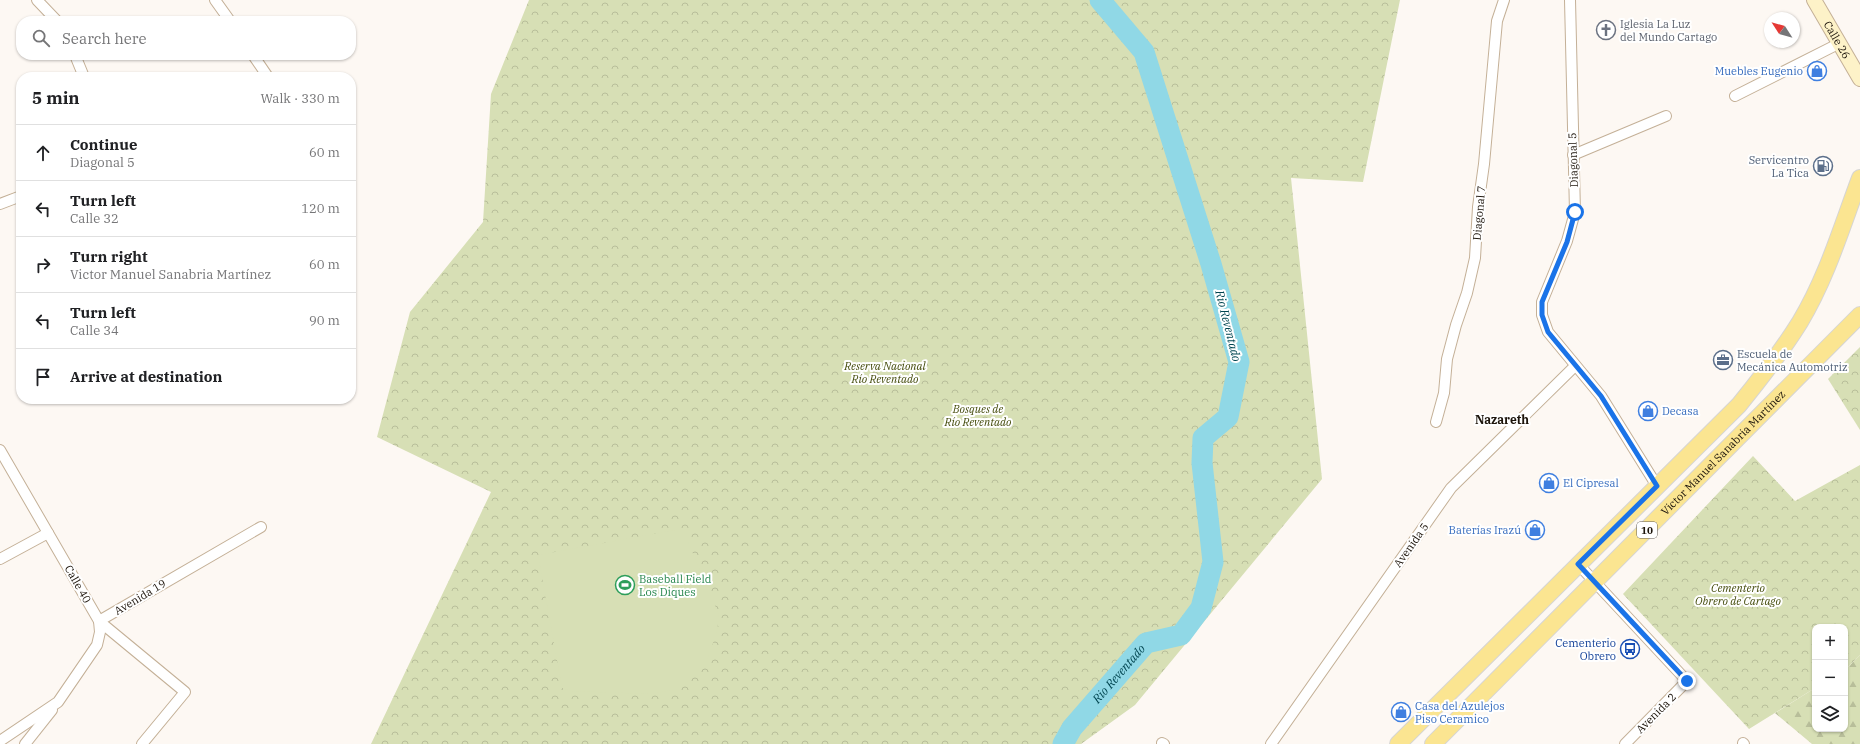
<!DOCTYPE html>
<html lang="en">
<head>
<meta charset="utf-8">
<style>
  :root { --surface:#fff; --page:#f2f2f2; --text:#202124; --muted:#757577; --line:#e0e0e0 }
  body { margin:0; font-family:"IBM Plex Serif",serif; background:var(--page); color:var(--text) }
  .controls { position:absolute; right:12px; bottom:12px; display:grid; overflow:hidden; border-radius:8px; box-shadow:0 1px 3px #0004 }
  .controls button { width:36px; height:36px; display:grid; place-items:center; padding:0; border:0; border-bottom:1px solid var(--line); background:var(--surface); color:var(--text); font:20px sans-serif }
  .compass { position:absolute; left:1764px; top:12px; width:36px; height:36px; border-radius:50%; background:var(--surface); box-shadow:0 1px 3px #0004; rotate:306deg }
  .stop { position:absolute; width:12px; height:12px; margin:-9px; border:3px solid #1a73e8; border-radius:50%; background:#fff }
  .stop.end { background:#1a73e8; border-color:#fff; box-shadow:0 1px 4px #0008 }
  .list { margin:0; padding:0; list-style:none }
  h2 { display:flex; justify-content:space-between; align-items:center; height:52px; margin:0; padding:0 16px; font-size:17px }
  h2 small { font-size:13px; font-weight:400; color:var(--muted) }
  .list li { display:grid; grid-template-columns:26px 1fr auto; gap:12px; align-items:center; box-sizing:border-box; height:56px; padding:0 16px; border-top:1px solid var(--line) }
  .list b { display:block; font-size:15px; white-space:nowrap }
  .list p { margin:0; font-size:13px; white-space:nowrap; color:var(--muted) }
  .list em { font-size:13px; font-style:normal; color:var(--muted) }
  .icon { flex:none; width:22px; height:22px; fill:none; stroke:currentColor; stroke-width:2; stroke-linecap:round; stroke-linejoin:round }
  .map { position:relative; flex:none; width:1860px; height:744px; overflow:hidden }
  .search { position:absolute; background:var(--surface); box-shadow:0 1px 3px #0004; left:16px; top:16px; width:340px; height:44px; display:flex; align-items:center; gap:10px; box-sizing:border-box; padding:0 14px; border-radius:16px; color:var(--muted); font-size:15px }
  .panel { position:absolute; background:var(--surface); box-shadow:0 1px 3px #0004; left:16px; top:72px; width:340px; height:332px; border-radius:16px }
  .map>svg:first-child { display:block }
  .forest { fill:url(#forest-firs) }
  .park { fill:url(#park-crowns) }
  .pitch { fill:#d7dfb5 }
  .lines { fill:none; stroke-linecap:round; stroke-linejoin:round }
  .river { stroke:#90d8e6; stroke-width:21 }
  .street-casing { stroke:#c4b097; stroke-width:12 }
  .secondary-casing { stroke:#c4b097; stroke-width:16 }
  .primary-casing { stroke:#d6d5d3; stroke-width:18 }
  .street { stroke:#fff; stroke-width:10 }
  .secondary { stroke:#fdf2c8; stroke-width:14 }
  .primary { stroke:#fbe591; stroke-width:16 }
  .route { stroke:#1a73e8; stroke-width:5 }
  .labels { text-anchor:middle; stroke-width:4; stroke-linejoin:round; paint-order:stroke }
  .shield { fill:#fff; stroke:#605a54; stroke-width:1 }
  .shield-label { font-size:10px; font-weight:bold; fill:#1c140b }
  .worship-label { font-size:11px; fill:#5b616d; stroke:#fff; text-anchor:start }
  .street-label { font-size:11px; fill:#1c140b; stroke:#fff }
  .shop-label { font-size:11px; fill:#366cbe; stroke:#fff; text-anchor:start }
  .service-label { font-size:11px; fill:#4e5e75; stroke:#fff; text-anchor:end }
  .park-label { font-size:11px; font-style:italic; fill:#444b0b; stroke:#fff }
  .leisure-label { font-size:11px; fill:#27864d; stroke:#fff; text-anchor:start }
  .transit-label { font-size:11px; fill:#164399; stroke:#fff; text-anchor:end }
  .water-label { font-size:12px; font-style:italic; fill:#014550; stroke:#fff }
  .neighbourhood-label { font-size:12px; font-weight:bold; fill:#1c140b; stroke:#fff }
</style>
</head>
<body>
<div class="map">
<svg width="1860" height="744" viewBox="0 0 1860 744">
  <defs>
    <pattern id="forest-firs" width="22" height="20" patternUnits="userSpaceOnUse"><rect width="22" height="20" fill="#d7dfb5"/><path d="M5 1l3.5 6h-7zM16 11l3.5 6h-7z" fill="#b8be9a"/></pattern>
    <pattern id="park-crowns" width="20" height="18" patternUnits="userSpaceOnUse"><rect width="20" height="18" fill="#d7dfb5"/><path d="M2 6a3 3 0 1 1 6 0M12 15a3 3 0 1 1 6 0" fill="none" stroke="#b8be9a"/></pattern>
  </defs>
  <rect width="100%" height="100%" fill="#fdf8f3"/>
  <!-- forest -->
  <path class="forest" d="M1860,655V744H1812L1775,713L1815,688V729H1845V670Z"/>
  <!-- park -->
  <g class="park">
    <path d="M529,0H1400L1363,182L1291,178L1322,479L1135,705L1081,744H371L491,492L377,437L410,312L483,222L491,94Z"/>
    <path d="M1860,347V430L1828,379Z"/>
    <path d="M1753,456L1795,501L1860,465V655L1845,670V627H1815V688L1749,729L1623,594Z"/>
  </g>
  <!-- pitch -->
  <path class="pitch" d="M675,530L688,542L719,615L717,632L707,660L673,690L650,694L570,691L562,688L538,555Z"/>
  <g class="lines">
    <!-- river -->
    <path class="river" id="s1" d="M1063,744L1072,728L1146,643L1181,635L1201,608L1213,562L1202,463L1203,438L1228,417L1239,362L1211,264L1144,52L1100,0"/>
    <defs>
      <g id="street">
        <path d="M37,0L57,21"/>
        <path d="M215,0L230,21"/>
        <path d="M1570,0L1575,212L1567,241L1542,302V315L1548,332L1601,396L1657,486"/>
        <path d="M75,55L84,77"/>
        <path d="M253,55L268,77"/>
        <path d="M1735,96L1840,43"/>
        <path d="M1573,155L1666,116"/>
        <path d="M0,204L21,196"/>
        <path d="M1436,422L1444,393L1447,359L1456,325L1467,293L1475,258L1478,207L1484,164L1497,21L1504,0"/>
        <path d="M0,450L99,621L185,692L142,744"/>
        <path d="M0,559L48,533"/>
        <path d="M1578,564L1687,681L1625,744"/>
        <path d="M0,741L58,702L97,645L100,632L99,621L261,527"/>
        <path d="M1162,743L1164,744"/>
        <path d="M1743,743L1744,744"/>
        <path d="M25,744L52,710"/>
        <path d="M1271,744L1451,488L1575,366"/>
      </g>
      <g id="secondary">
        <path id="s2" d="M1814,0L1860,79"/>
      </g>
      <g id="primary">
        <path d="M1398,744L1739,405C1761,378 1782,351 1800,322C1827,277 1842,226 1860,178"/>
        <path id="s3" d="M1433,744L1860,315"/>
      </g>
    </defs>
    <!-- street casing -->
    <use href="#street" class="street-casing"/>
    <!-- secondary casing -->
    <use href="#secondary" class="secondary-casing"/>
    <!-- primary casing -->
    <use href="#primary" class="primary-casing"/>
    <!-- street -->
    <use href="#street" class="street"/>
    <!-- secondary -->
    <use href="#secondary" class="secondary"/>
    <!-- primary -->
    <use href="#primary" class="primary"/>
  </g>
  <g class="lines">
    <!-- route -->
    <path class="route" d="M1575,212L1567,242L1542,302V315L1548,332L1601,396L1657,486L1578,564L1687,681"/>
  </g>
  <!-- icons -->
  <defs>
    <symbol id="church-ring" viewBox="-11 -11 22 22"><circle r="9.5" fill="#fff" stroke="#6b7280" stroke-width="1.5"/><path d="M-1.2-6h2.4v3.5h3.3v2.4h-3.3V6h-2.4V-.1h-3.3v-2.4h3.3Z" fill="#6b7280"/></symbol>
    <symbol id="shop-ring" viewBox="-11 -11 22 22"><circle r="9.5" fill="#fff" stroke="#3f7fe0" stroke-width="1.5"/><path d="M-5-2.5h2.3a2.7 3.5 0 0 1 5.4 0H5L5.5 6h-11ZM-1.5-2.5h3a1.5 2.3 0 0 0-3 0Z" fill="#3f7fe0"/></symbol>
    <symbol id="fuel-ring" viewBox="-11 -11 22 22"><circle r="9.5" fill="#fff" stroke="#5c6f8a" stroke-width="1.5"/><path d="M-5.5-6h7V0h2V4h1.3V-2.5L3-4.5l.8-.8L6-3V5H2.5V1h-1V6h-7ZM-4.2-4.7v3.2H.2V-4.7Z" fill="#5c6f8a"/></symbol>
    <symbol id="office-ring" viewBox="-11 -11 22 22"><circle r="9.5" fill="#fff" stroke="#5c6f8a" stroke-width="1.5"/><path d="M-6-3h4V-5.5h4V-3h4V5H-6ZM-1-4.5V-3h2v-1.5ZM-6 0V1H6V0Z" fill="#5c6f8a"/></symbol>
    <symbol id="stadium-ring" viewBox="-11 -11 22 22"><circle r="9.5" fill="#fff" stroke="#2e9e5b" stroke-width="1.5"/><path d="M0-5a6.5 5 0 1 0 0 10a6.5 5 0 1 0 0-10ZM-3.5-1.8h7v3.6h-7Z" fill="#2e9e5b"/></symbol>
    <symbol id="bus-ring" viewBox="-11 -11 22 22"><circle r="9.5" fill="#fff" stroke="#1a4fb4" stroke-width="1.5"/><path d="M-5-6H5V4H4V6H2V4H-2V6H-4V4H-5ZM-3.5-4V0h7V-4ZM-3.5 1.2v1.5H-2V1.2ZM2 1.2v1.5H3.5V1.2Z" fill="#1a4fb4"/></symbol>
  </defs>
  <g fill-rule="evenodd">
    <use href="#church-ring" x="1595" y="19" width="22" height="22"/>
    <use href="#shop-ring" x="1806" y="60" width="22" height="22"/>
    <use href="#fuel-ring" x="1812" y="155" width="22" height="22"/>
    <use href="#office-ring" x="1712" y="349" width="22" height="22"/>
    <use href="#shop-ring" x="1637" y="400" width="22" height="22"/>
    <use href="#shop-ring" x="1538" y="472" width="22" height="22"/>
    <use href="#shop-ring" x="1524" y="519" width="22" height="22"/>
    <use href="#stadium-ring" x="614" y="574" width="22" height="22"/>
    <use href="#bus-ring" x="1619" y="638" width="22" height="22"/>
    <use href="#shop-ring" x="1390" y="701" width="22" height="22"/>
  </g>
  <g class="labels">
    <!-- shield labels -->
    <rect class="shield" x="1637" y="522" width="20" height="16" rx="3"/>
    <g class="shield-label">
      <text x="1647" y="534">10</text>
    </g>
    <!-- worship labels -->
    <g class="worship-label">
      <text x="1620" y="28">Iglesia La Luz<tspan x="1620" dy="13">del Mundo Cartago</tspan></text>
    </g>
    <!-- street labels -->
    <g class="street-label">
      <text dy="4" stroke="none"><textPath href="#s2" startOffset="46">Calle 26</textPath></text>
      <text transform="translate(1573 160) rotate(-92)" y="4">Diagonal 5</text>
      <text transform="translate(1479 213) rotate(-85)" y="4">Diagonal 7</text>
      <text dy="4" stroke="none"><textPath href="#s3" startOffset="411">Victor Manuel Sanabria Martínez</textPath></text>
      <text transform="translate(1411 545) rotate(-55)" y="4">Avenida 5</text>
      <text transform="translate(78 584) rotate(60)" y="4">Calle 40</text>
      <text transform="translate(140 597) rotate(-31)" y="4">Avenida 19</text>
      <text transform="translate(1656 713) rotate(-45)" y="4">Avenida 2</text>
    </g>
    <!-- shop labels -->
    <g class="shop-label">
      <text x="1803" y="75" text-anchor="end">Muebles Eugenio</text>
      <text x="1662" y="415">Decasa</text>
      <text x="1563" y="487">El Cipresal</text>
      <text x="1521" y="534" text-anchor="end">Baterías Irazú</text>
      <text x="1415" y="710">Casa del Azulejos<tspan x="1415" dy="13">Piso Ceramico</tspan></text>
    </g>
    <!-- service labels -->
    <g class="service-label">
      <text x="1809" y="164">Servicentro<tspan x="1809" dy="13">La Tica</tspan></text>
      <text x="1737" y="358" text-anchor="start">Escuela de<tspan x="1737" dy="13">Mecánica Automotriz</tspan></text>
    </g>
    <!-- park labels -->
    <g class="park-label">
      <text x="885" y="370">Reserva Nacional<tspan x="885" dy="13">Río Reventado</tspan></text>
      <text x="978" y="413">Bosques de<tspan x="978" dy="13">Río Reventado</tspan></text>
      <text x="1738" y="592">Cementerio<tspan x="1738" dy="13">Obrero de Cartago</tspan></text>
    </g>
    <!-- leisure labels -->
    <g class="leisure-label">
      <text x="639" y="583">Baseball Field<tspan x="639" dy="13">Los Diques</tspan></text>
    </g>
    <!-- transit labels -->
    <g class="transit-label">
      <text x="1616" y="647">Cementerio<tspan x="1616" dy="13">Obrero</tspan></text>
    </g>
    <!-- water labels -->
    <g class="water-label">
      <text transform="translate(1228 326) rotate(76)" y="4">Rio Reventado</text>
      <text dy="4" stroke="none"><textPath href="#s1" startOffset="90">Rio Reventado</textPath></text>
    </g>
    <!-- neighbourhood labels -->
    <g class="neighbourhood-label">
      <text x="1502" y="424">Nazareth</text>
    </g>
  </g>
</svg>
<div class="controls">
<button>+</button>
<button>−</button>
<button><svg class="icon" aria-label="layers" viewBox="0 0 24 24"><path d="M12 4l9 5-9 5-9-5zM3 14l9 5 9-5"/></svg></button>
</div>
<svg class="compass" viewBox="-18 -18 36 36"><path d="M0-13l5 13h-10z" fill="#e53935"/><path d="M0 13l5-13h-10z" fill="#757577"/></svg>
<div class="stop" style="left:1575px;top:212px"></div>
<div class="stop end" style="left:1687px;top:681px"></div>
<div class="search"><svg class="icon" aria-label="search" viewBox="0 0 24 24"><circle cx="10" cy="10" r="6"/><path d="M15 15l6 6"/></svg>Search here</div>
<section class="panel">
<h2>5 min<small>Walk · 330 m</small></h2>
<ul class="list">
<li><svg class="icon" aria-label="ahead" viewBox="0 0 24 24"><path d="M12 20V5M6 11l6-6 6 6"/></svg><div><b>Continue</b><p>Diagonal 5</p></div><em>60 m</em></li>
<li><svg class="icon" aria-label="left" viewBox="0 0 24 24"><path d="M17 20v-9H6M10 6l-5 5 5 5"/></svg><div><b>Turn left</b><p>Calle 32</p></div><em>120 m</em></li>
<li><svg class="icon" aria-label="right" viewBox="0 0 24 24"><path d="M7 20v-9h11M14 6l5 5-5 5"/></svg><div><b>Turn right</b><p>Victor Manuel Sanabria Martínez</p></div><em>60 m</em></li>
<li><svg class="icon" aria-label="left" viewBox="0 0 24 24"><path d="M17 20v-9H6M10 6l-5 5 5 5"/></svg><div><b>Turn left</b><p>Calle 34</p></div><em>90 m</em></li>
<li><svg class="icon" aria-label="arrive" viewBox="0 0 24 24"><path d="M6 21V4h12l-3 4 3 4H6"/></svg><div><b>Arrive at destination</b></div></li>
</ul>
</section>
</div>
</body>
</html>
